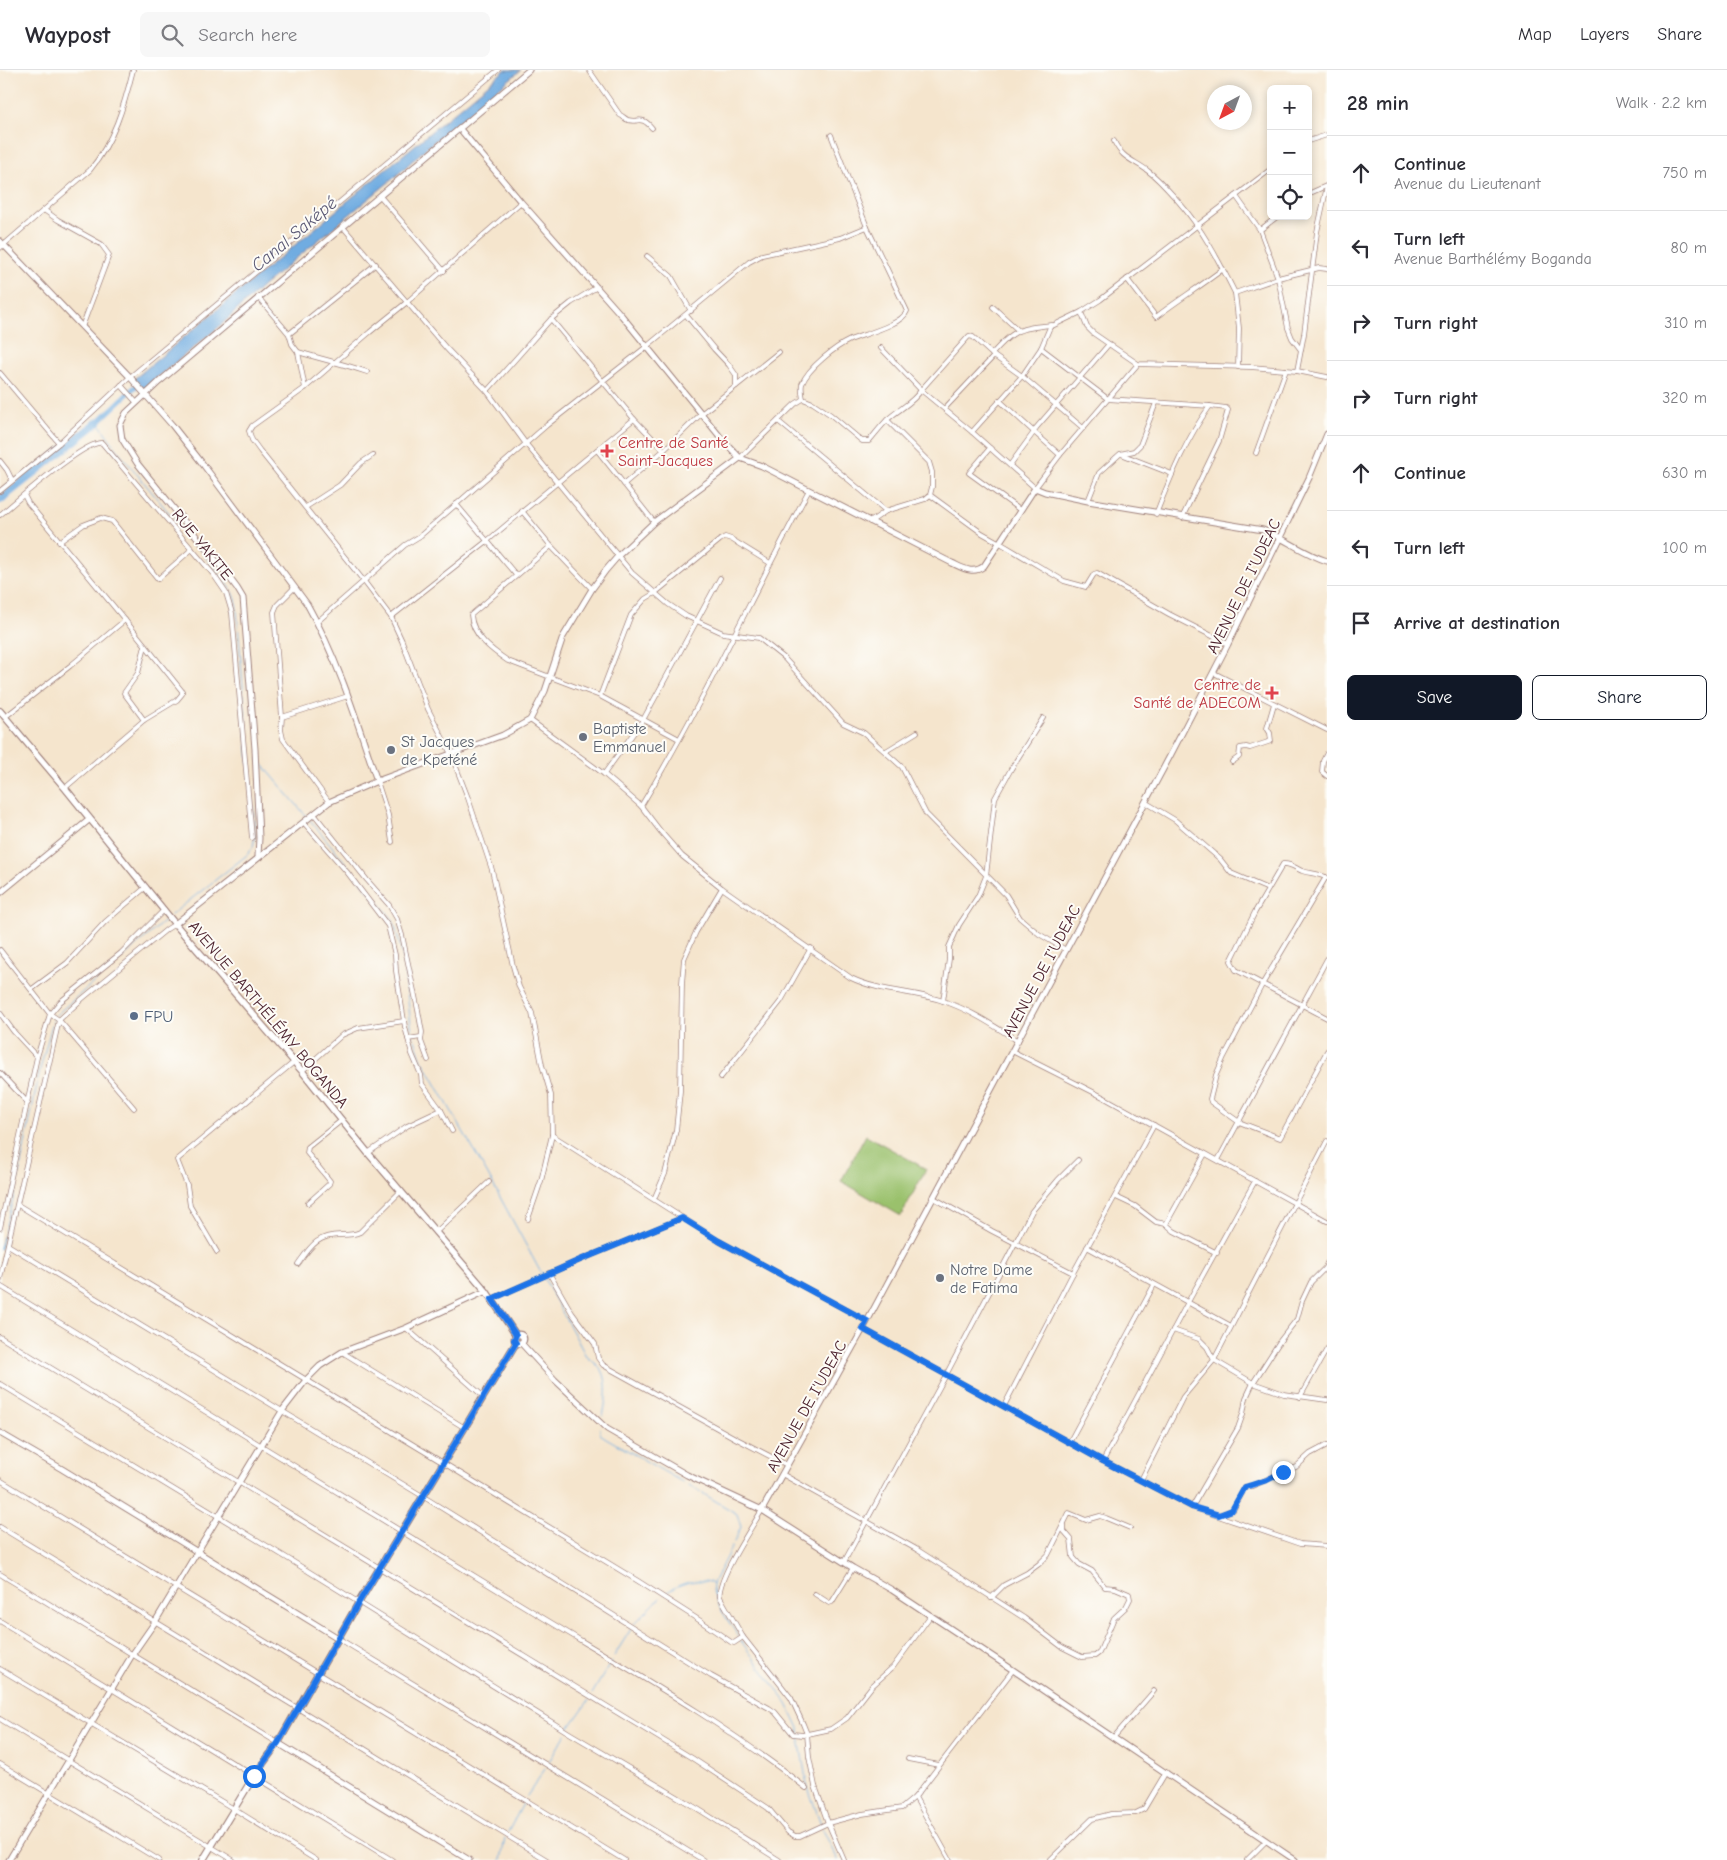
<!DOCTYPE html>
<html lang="en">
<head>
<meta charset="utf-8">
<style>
  :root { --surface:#fff; --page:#f7f7f7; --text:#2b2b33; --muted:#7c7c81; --line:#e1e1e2; --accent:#111827 }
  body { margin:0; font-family:"Comic Neue",sans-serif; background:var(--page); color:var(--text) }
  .controls { position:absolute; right:15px; top:15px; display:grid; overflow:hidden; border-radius:8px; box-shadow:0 2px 8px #0003 }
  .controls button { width:45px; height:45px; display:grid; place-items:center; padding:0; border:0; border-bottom:1px solid var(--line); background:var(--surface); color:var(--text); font:25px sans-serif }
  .compass { position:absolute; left:1207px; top:15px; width:45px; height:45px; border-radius:50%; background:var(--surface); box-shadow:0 2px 8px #0003; rotate:221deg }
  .stop { position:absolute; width:15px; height:15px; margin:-11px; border:4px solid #1a73e8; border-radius:50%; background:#fff }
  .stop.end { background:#1a73e8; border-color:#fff; box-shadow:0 1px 5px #0008 }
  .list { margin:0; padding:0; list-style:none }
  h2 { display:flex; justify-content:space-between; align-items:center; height:65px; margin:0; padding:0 20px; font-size:21px }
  h2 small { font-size:16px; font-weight:400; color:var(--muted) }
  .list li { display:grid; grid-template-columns:32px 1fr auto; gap:15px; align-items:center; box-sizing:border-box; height:75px; padding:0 20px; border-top:1px solid var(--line) }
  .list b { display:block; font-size:19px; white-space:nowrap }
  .list p { margin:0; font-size:16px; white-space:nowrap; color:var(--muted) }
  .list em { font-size:16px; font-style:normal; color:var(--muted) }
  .actions { display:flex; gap:10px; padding:15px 20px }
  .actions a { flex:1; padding:11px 0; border:1px solid var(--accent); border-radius:8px; text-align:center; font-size:18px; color:var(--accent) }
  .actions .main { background:var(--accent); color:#fff }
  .icon { flex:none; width:28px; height:28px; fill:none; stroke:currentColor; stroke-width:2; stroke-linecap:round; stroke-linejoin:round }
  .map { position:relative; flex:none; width:1327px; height:1790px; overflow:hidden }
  header { display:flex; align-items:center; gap:30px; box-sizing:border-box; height:70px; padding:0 25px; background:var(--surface); border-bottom:1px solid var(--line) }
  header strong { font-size:24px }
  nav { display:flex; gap:28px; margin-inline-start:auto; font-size:18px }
  .search { width:350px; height:45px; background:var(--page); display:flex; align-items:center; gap:12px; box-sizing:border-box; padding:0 18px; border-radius:8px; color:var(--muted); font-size:19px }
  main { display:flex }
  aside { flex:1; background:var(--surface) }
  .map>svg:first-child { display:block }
  .green { fill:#9ac16c; stroke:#72704c }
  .water { fill:#6face1; stroke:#5c6686 }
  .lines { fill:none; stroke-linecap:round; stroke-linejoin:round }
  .stream { stroke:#6face1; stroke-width:1 }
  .canal { stroke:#6face1; stroke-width:5 }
  .river { stroke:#6face1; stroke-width:8 }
  .street-casing { stroke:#a0827c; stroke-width:5.5 }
  .secondary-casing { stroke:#a0827c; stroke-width:7 }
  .primary-casing { stroke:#a0827c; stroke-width:8 }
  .street { stroke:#fff; stroke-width:4 }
  .secondary { stroke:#fff; stroke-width:5 }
  .primary { stroke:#fff; stroke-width:5.5 }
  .route { stroke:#1a73e8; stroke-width:6 }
  .health-dot { fill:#e0444e; stroke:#fdfcf7; stroke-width:2 }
  .worship-dot { fill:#6b7280; stroke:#fdfcf7; stroke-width:2 }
  .service-dot { fill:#5c6f8a; stroke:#fdfcf7; stroke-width:2 }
  .labels { text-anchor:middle; stroke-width:4; stroke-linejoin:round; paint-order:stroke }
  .health-label { font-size:16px; fill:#be3a42; stroke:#fdfcf7; text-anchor:start }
  .street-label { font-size:16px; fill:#4a1f2b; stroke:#fdfcf7 }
  .worship-label { font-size:16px; fill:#5b616d; stroke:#fdfcf7; text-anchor:start }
  .service-label { font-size:16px; fill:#4e5e75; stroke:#fdfcf7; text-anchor:start }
  .water-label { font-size:18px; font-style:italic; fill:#595774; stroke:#fdfcf7 }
</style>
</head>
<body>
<header>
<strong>Waypost</strong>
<div class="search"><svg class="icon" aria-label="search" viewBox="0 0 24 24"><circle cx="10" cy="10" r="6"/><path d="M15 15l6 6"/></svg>Search here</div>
<nav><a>Map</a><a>Layers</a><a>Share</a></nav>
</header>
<main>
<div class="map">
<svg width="1327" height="1790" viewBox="0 0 1327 1790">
  <rect width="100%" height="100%" fill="#fdfcf7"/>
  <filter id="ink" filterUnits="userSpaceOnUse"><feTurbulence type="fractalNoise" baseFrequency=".02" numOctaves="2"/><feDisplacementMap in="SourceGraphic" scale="10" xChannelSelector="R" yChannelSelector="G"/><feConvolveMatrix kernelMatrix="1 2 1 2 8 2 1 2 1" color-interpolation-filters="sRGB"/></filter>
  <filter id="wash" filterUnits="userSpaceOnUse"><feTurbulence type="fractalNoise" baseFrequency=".0096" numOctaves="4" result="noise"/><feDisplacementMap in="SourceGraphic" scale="20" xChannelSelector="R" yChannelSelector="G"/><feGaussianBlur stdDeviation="1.12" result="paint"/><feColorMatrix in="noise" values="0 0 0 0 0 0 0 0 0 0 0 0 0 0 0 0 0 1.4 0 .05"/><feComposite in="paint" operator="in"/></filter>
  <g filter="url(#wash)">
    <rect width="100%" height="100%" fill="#f5e5cd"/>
    <!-- green -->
    <path class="green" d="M866,1065L926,1099L901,1146L841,1111Z"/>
    <!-- water -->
    <path class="water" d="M505,0H521L425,79L395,107L264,215L220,256L143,319L134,309Z"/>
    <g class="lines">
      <!-- stream -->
      <g class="stream">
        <path d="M98,352L118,381L226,512L233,522L236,530L255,766L253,777L247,785L171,845"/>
        <path d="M258,689L307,747"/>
        <path d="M310,750L393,850L403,886L411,956L414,967"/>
        <path d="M56,945L168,848"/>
        <path d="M415,970L421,988L488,1105L586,1286C591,1290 598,1295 602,1300C609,1312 606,1333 603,1346"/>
        <path d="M0,1179L17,1113L40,999L54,948"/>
        <path d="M600,1358V1364L606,1368L684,1413"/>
        <path d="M689,1415L737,1444L741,1457L734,1472"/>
        <path d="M732,1476L713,1513C710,1528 731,1554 739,1567"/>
        <path d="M665,1524C677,1514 697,1507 713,1513"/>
        <path d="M634,1554L660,1528"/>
        <path d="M741,1571L787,1633L799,1658L800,1674L807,1715L821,1754"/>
        <path d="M614,1586L631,1559"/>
        <path d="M592,1624L611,1592"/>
        <path d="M569,1658L589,1630"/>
        <path d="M548,1693L566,1664"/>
        <path d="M527,1726L545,1699"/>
        <path d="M822,1758L838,1790"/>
        <path d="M508,1762L524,1732"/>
        <path d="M501,1790L505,1768"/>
      </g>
      <!-- canal -->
      <path class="canal" d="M98,352L139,313"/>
      <!-- river -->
      <path class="river" d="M0,430L98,352"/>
    </g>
  </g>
  <g filter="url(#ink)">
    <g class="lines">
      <defs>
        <g id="street">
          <path d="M589,0L620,45C623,46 625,49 628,50C639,53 641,45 652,58"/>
          <path d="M1114,71C1122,89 1134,90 1148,101C1159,109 1169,121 1178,131C1202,158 1219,191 1235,223L1278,208L1319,198L1327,199"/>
          <path d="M1308,71L1327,65"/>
          <path d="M1308,124L1326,116"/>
          <path d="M380,126L444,201"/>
          <path d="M1236,126L1260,160L1278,208L1288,258L1292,268L1301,280"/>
          <path d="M521,132L407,232L370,262L305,318L252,356L249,361L252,370L260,381L363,510L391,547L402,571L428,639L451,684L468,728L492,800L513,896L519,917L532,943L542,995L551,1025L552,1065L541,1111L528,1149"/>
          <path d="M44,140L58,150L101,174L109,185L82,257"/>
          <path d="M343,157L446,278L487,321L526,374L632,503L668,534L686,546L723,563L759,568L784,588L843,653L864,663L902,697L926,744L1006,825L1020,848L1039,864L1066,880"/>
          <path d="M1260,160L1278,146"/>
          <path d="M0,178L90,100C114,71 124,36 133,0"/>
          <path d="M647,186L671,206L691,241"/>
          <path d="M1127,209L1156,247C1178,230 1201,216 1223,199"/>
          <path d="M1235,223L1239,258L1238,297"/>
          <path d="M258,227L289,264L292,274L298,282L305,318"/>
          <path d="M993,237L1018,260"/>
          <path d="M1081,242L1087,257L1093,263L1138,294L1251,297L1297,301L1327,307"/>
          <path d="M686,245L714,279L729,295L736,305V316"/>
          <path d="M551,249L634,349L664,380"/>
          <path d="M289,264L376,194"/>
          <path d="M881,278L921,320L972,362L1035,418L1060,385L1138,294"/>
          <path d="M1041,278L1108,329L1210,336L1226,338L1228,340L1219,371L1182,448"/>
          <path d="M298,282C321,289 344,294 367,302"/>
          <path d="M992,284C1014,259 1019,258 1052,255"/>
          <path d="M1297,301L1304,264L1317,162L1327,116"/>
          <path d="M0,303L59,373"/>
          <path d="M121,315L136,332"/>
          <path d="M487,321L551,249L571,233L597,217"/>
          <path d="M803,329C802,324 801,319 802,314C808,298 835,277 850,270C864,264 902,255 907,241L867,157L831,65"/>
          <path d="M999,330L1034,362L1036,358L1109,274"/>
          <path d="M945,338L994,286"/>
          <path d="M778,351L886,441"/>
          <path d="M972,362L1022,306L1041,278L1050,257L1081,242L1100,230L1271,99"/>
          <path d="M990,378L969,403L1020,440"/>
          <path d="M597,380L654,452"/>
          <path d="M1256,383L1286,300"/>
          <path d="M1121,384L1172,404"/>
          <path d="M740,388L795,334L803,329L813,333L831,345L862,371H869C875,364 881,356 888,349C899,339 914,332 921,320L969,266L973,267L994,286L1022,306L1083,358"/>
          <path d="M0,391L7,400L12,410"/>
          <path d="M1010,395L1034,362L1060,385"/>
          <path d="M624,414L664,380L701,344L779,282"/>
          <path d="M0,421L59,373L130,307L498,0"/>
          <path d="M24,425L28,433L125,550L182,621V624L177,630L144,650L65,718"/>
          <path d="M930,425L982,463L1000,473L1064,511L1086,517L1094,504L1097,503L1169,544L1228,574"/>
          <path d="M1088,431L1099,403L1120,384L1134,381L1140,375L1156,333"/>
          <path d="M456,434L516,505"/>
          <path d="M306,437L340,415L361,393L373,385"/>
          <path d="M522,441L551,476L592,519"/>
          <path d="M1156,444C1171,406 1186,369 1210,336"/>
          <path d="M0,445C16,431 86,370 102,373L213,504L226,523L232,543L252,768"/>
          <path d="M870,452L886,441L925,429L930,425L932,417V402L929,392L887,350"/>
          <path d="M59,472L83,455L101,448L112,451L158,509L192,479"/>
          <path d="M551,476L471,545C472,566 493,581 508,591L600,626L679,669"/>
          <path d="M294,518L277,535L274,542L282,647L281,660L283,669L329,732"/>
          <path d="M391,547L487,471L634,349"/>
          <path d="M317,552L405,475L420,466L547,355L646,277L749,192L762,185L840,168L867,157"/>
          <path d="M1214,603L1327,660"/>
          <path d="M600,626L631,545L645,529L655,523L720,470L725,467L731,469L770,493"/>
          <path d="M5,647L70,596L125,550"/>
          <path d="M282,647L348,626"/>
          <path d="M144,650L124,623L138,603L145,576"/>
          <path d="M530,650L604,704L641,736L661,762L682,786L722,818L851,908C880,922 912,921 943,931C971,940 994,956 1018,971"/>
          <path d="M886,681L917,662"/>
          <path d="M1327,683L1323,691L1322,702L1327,706"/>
          <path d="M1232,692L1239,687L1240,678L1246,677L1250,678L1271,671L1270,663L1267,658L1274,634"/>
          <path d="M604,704L643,650L720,508"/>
          <path d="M377,711L388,745L392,772"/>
          <path d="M1145,732L1175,750L1220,789L1231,803L1268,819"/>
          <path d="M641,736C703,634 752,525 809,420"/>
          <path d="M314,744L367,810L389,835L397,849L402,865L418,940L422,962L421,971L428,990"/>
          <path d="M304,753L347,802L388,856L395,885L396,901L405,957L412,984L421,1005L422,1014L441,1040L452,1061"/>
          <path d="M1326,807L1263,913L1224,987L1216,1005L1210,1029L1211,1032L1239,1052L1280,1068L1327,981"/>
          <path d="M1327,808C1319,803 1311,804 1302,801C1295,798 1291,793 1283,794L1255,842L1231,891L1236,900L1327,948"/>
          <path d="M0,880L50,944L59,950L134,1038"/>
          <path d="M32,919L67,893L105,852L146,817"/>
          <path d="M943,931L949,889V877L959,855L978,826L986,806L995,728L1011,699L1043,648"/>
          <path d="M0,943L14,962L37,987"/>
          <path d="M408,969L421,967"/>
          <path d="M1012,981L1103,1027L1327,1151"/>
          <path d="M302,1001L342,965L358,958L404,951"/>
          <path d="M0,1003L28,1033"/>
          <path d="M721,1007L781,931L811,878"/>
          <path d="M552,1065L719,1171L867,1251"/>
          <path d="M368,1083L407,1056L441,1040"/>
          <path d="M1218,1090L1327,889"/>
          <path d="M932,1127L992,1161L1073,1203"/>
          <path d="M1116,1127L1135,1136L1156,1152L1166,1154L1174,1161L1217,1183"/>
          <path d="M654,1129L665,1104L676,1060L680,1021L682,913L684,889L696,862L722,818"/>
          <path d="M308,1133L329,1114L330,1111L307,1083L308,1077L342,1050"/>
          <path d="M18,1135L638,1511L699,1550L731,1572L734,1573L743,1567"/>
          <path d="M1166,1154L1205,1084"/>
          <path d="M0,1158L37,987L50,944L60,932L121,883L164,840"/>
          <path d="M436,1162L489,1112"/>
          <path d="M8,1175L424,1427L711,1606L769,1638L775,1642L793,1664L803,1665L831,1659L847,1648L872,1616L893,1597L931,1545"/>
          <path d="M1087,1177L1231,1256"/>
          <path d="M217,1182L190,1136L187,1115L177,1090L294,992"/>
          <path d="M298,1194C311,1176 317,1165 341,1165C348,1165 354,1165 360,1162L401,1121"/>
          <path d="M549,1203L572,1243L595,1274L598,1288L603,1295L737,1369L787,1395"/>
          <path d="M0,1209L59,950L82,929L167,859L175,854"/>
          <path d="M0,1216C172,1321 345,1427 517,1532C615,1592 716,1647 806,1718"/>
          <path d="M492,1229L580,1190L682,1148"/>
          <path d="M406,1258L484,1327"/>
          <path d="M863,1259L1103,1391L1192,1437L1300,1474L1327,1476"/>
          <path d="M1173,1260L1199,1269L1207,1277L1214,1290L1253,1313L1284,1324L1327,1330"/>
          <path d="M0,1267L692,1688L768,1738L788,1762L795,1766H800L828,1753L862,1744L902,1738L915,1727L1013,1600"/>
          <path d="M342,1282L465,1358"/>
          <path d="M0,1314L287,1488L571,1664L698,1739L779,1790"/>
          <path d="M1300,1327L1327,1279"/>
          <path d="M1004,1336L1073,1203L1154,1055"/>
          <path d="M1070,1371L1154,1215"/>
          <path d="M1103,1391L1188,1232L1255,1111"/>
          <path d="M782,1404L916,1479L1024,1548L1062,1577L1082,1587L1095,1586L1099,1583L1114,1548L1126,1537L1130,1529L1129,1524L1115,1518L1105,1517L1092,1501L1079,1494L1073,1487L1071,1469L1064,1461V1455"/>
          <path d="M0,1410L624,1790"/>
          <path d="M1141,1410L1183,1327L1214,1290L1327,1071"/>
          <path d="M1192,1437L1238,1358L1243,1344L1246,1328L1253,1313L1280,1271L1297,1249L1302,1231L1311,1212L1325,1198L1327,1193"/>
          <path d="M762,1440C752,1457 716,1511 720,1527L743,1567L791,1628L803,1654L807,1664L809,1687L815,1716L828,1753L844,1790"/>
          <path d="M1219,1445L1233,1440L1245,1417L1252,1416L1296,1397L1310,1384L1327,1375"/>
          <path d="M0,1457L547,1790"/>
          <path d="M844,1492L946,1305L1032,1141L1058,1110L1078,1090"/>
          <path d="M0,1504L278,1673"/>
          <path d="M815,1524L829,1533L832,1532L853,1498"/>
          <path d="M991,1528L1004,1515L1027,1503L1039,1494L1048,1485L1069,1443L1086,1450L1100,1446L1106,1448L1130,1458"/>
          <path d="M0,1551L392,1790"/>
          <path d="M338,1568L703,1790"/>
          <path d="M0,1599L234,1739L316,1790"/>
          <path d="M0,1649L233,1790"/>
          <path d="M1113,1668L1154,1621"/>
          <path d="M908,1689L939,1695"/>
          <path d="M0,1694L159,1790"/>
          <path d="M915,1727L950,1790"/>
          <path d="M1050,1790L1092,1749L1111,1744L1136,1743L1144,1739L1166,1702"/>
          <path d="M1247,1790L1266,1771"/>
        </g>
        <g id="secondary">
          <path d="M460,59L521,132L622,246L722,369L740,388L762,396L952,493C963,498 973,505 984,496L1035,418L1045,422L1088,431L1263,460C1285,468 1304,484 1327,491"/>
          <path d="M0,171L130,307L172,355L202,393L307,534C338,589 357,651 377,711"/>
          <path d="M258,786L259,768L255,679L243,528L237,518L222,498L137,393L122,369L120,355L126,343L159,312L529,0"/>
          <path d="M0,823L90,749"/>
          <path d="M175,854L329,732L377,711L503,665L530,650L545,621L563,567L592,519L606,500L619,485L654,452L740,388"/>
          <path d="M521,1273L555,1310L607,1359L687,1405L762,1440L853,1498L892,1520L1013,1600L1295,1790"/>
          <path d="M0,1363L62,1399L338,1568"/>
          <path d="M762,1440L863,1259L1170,686L1228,574L1309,408L1327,364"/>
          <path d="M278,1673L469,1790"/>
          <path d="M9,1790L132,1585L155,1552L282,1341L306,1310L320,1296L342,1282L406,1258L486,1221"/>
        </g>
        <g id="primary">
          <path d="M0,641L65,718L175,854L302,1001L368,1083L486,1221L516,1265"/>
          <circle cx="519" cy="1269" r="4.5"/>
          <path d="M203,1790L254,1706L278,1673L359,1532L516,1273"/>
        </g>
      </defs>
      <!-- street casing -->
      <use href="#street" class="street-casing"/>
      <!-- secondary casing -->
      <use href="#secondary" class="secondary-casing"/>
      <!-- primary casing -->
      <use href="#primary" class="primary-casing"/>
      <!-- street -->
      <use href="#street" class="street"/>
      <!-- secondary -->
      <use href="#secondary" class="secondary"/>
      <!-- primary -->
      <use href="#primary" class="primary"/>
    </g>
  </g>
  <g class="lines" filter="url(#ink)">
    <!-- route -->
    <path class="route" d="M254,1706L278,1673L359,1532L516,1273L514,1270L516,1265L492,1229L580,1190L682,1148L719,1171L867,1251L863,1259L1103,1391L1192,1437L1219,1445L1232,1440L1245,1417L1267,1410L1283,1402"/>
  </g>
  <!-- markers -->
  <g class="health-dot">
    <path d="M604.5 373.5h5v5h5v5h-5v5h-5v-5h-5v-5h5z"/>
    <path d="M1269.5 615.5h5v5h5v5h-5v5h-5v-5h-5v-5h5z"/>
  </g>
  <g class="worship-dot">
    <circle cx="583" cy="667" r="5"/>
    <circle cx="391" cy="680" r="5"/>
    <circle cx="940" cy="1208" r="5"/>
  </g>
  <circle class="service-dot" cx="134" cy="946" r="5"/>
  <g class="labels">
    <!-- health labels -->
    <g class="health-label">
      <text x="618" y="378">Centre de Santé<tspan x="618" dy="18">Saint-Jacques</tspan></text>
      <text x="1261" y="620" text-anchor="end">Centre de<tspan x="1261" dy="18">Santé de ADECOM</tspan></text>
    </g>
    <!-- street labels -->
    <g class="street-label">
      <text transform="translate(203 474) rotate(51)" y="6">RUE YAKITE</text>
      <text transform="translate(1243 516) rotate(-64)" y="6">AVENUE DE I'UDEAC</text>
      <text transform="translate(1041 901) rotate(-62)" y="6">AVENUE DE I'UDEAC</text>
      <text transform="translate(269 944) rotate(50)" y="6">AVENUE BARTHÉLÉMY BOGANDA</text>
      <text transform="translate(806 1336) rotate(-61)" y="6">AVENUE DE I'UDEAC</text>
    </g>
    <!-- worship labels -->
    <g class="worship-label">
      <text x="593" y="664">Baptiste<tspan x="593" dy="18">Emmanuel</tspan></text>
      <text x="401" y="677">St Jacques<tspan x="401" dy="18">de Kpeténé</tspan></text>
      <text x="950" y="1205">Notre Dame<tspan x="950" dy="18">de Fatima</tspan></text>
    </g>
    <!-- service labels -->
    <g class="service-label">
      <text x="144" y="952">FPU</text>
    </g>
    <!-- water labels -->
    <g class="water-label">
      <text transform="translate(294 164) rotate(-40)" y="6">Canal Saképé</text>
    </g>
  </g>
</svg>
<div class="controls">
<button>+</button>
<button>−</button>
<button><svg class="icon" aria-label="locate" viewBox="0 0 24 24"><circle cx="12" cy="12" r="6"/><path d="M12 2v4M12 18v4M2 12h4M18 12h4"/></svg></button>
</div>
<svg class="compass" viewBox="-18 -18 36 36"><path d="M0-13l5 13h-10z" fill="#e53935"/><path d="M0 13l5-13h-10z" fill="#7c7c81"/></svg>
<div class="stop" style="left:254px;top:1706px"></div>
<div class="stop end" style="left:1283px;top:1402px"></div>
</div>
<aside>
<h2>28 min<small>Walk · 2.2 km</small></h2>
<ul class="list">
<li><svg class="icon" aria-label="ahead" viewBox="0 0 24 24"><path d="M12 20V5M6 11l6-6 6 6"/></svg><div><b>Continue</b><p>Avenue du Lieutenant</p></div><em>750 m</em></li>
<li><svg class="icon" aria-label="left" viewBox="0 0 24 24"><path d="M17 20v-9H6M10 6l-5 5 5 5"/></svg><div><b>Turn left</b><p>Avenue Barthélémy Boganda</p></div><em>80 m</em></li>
<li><svg class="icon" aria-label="right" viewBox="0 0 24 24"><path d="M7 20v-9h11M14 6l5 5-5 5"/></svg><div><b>Turn right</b></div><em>310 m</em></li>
<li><svg class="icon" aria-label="right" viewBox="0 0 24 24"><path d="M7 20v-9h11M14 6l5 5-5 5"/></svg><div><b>Turn right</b></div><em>320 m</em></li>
<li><svg class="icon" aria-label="ahead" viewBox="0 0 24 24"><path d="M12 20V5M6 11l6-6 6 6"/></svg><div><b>Continue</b></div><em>630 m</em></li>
<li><svg class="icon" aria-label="left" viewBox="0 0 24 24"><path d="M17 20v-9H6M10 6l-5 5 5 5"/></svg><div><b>Turn left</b></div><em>100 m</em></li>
<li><svg class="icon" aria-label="arrive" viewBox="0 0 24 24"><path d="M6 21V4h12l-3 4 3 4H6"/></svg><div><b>Arrive at destination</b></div></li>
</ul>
<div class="actions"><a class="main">Save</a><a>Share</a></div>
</aside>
</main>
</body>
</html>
